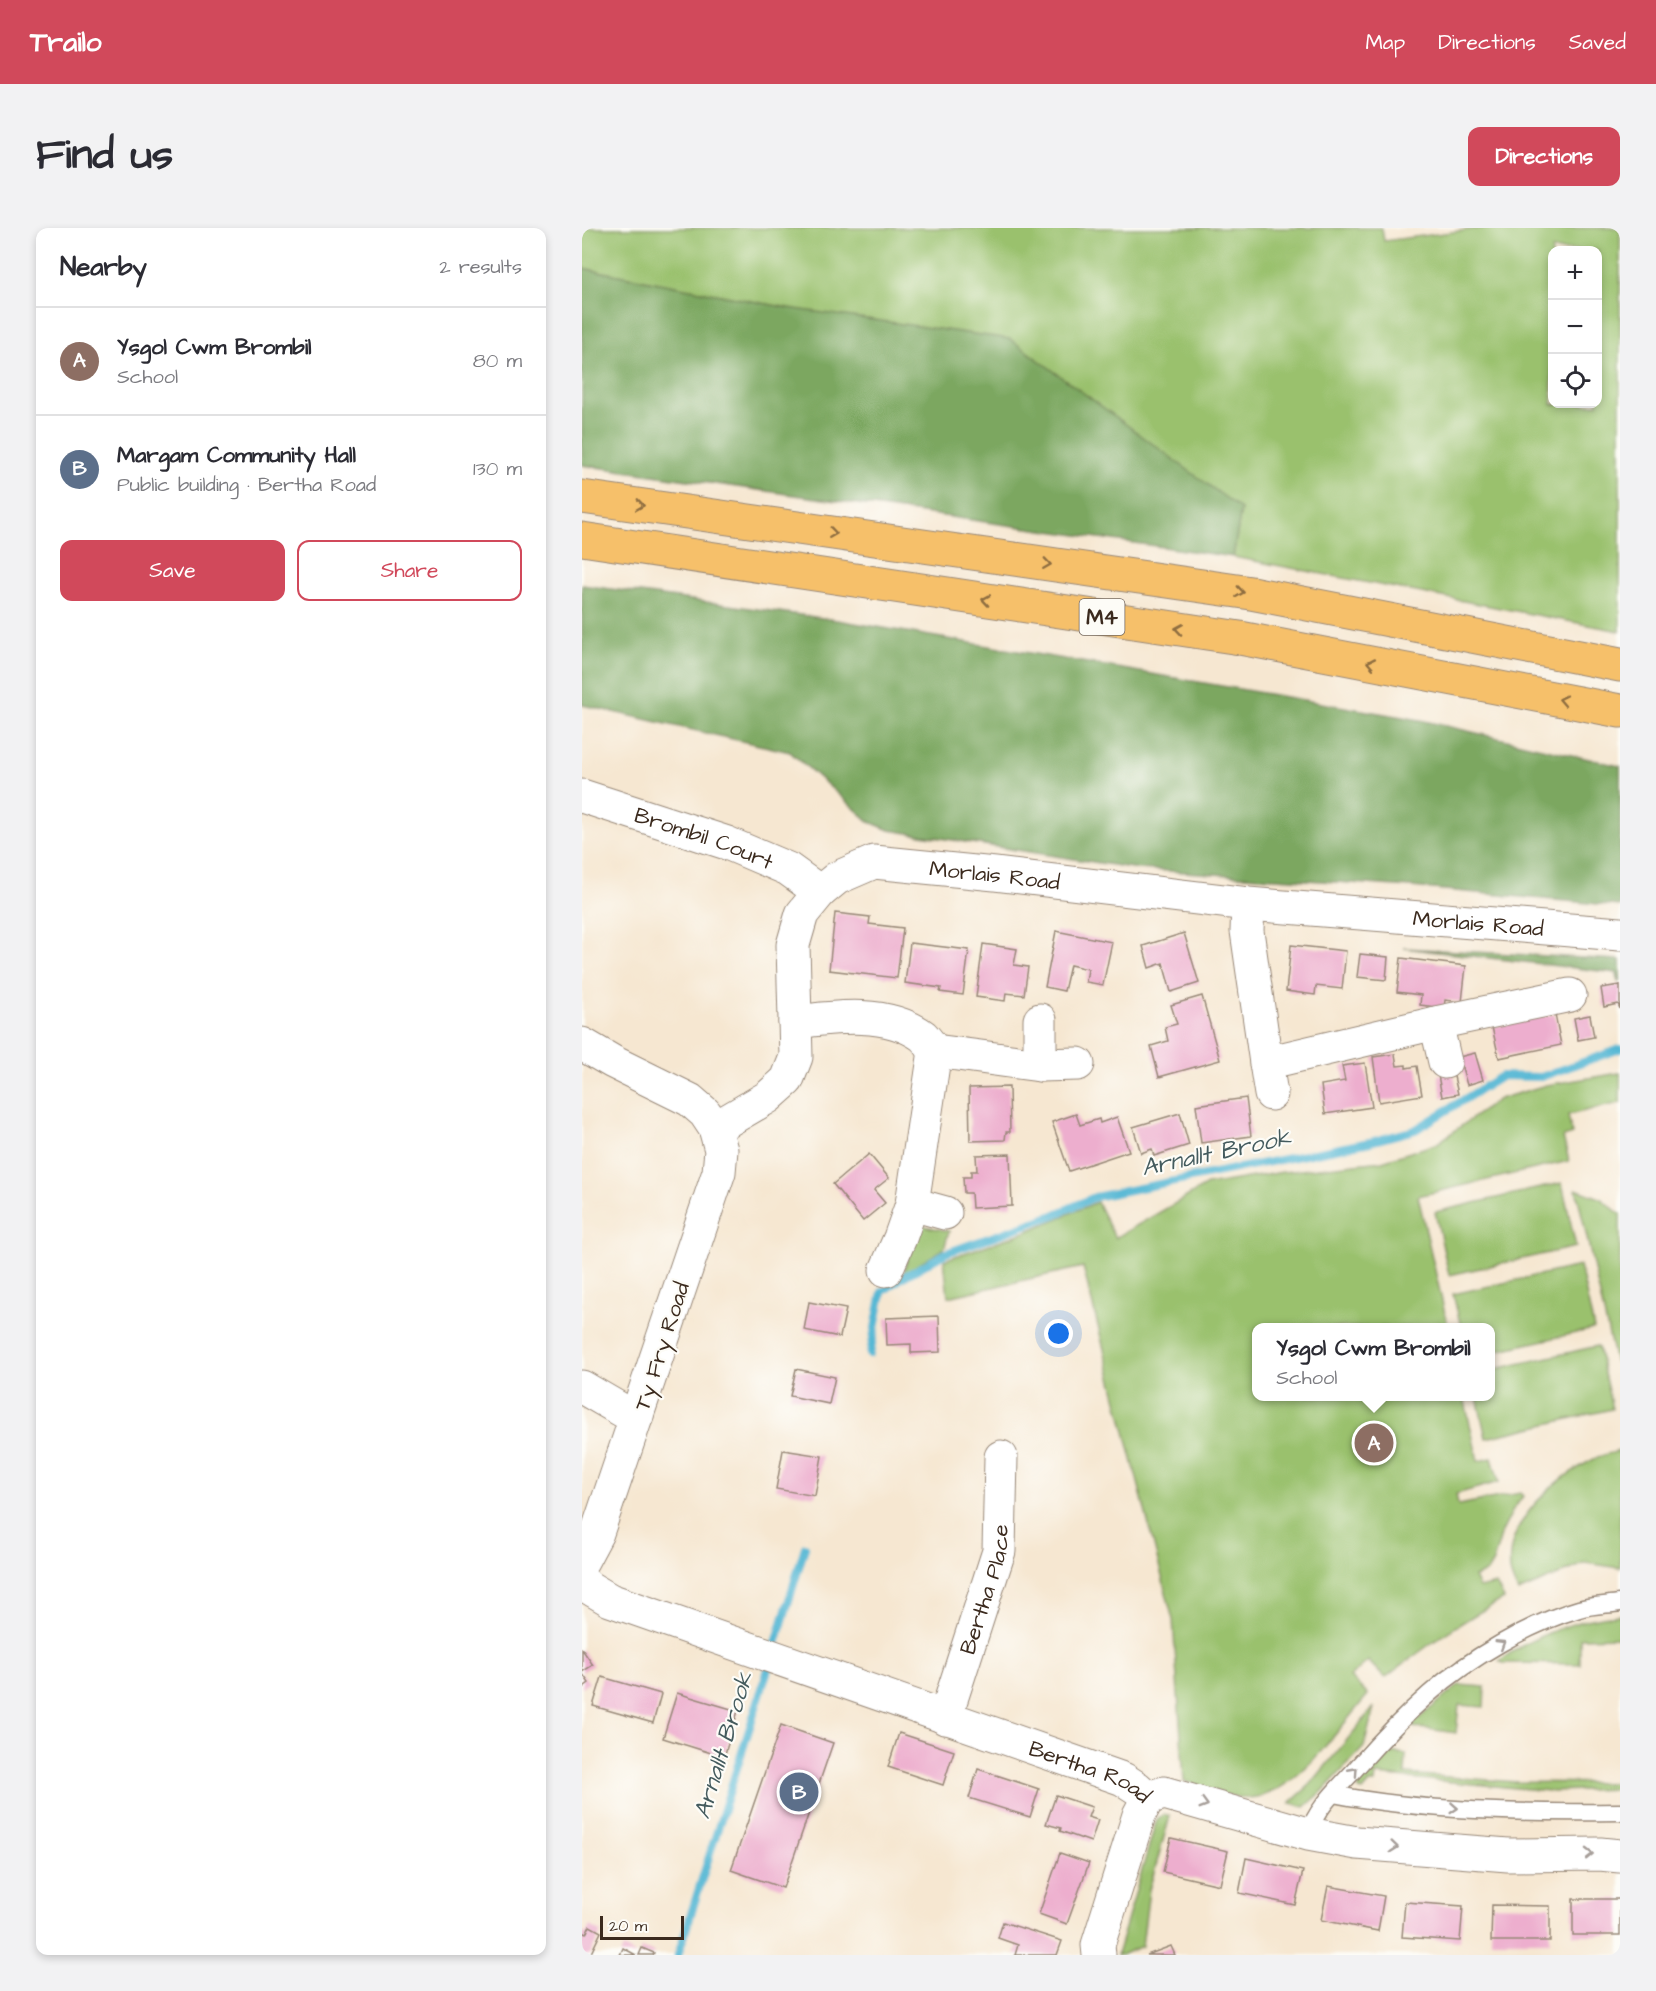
<!DOCTYPE html>
<html lang="en">
<head>
<meta charset="utf-8">
<style>
  :root { --surface:#fff; --page:#f2f2f3; --text:#2b2b33; --muted:#7c7c81; --line:#e1e1e2; --accent:#d1495b }
  body { margin:0; font-family:"Architects Daughter",sans-serif; background:var(--page); color:var(--text) }
  .controls { position:absolute; right:18px; top:18px; display:grid; overflow:hidden; border-radius:12px; box-shadow:0 3px 9px #0003 }
  .controls button { width:54px; height:54px; display:grid; place-items:center; padding:0; border:0; border-bottom:2px solid var(--line); background:var(--surface); color:var(--text); font:30px sans-serif }
  .scale { position:absolute; left:18px; bottom:15px; width:84px; box-sizing:border-box; padding-left:6px; border:3px solid #3b2a1e; border-top:0; font-size:16px; line-height:21px; white-space:nowrap; color:#3b2a1e; -webkit-text-stroke:4px #fdfcf7; paint-order:stroke }
  .you { position:absolute; left:477px; top:1106px; width:21px; height:21px; margin:-15px; border:4px solid #fff; border-radius:50%; background:#1a73e8; box-shadow:0 0 0 9px #1a73e833 }
  .badge { display:grid; place-items:center; width:39px; height:39px; border-radius:50%; background:var(--accent); color:#fff; font-size:20px; font-weight:700 }
  .pin { position:absolute; translate:-50% -50%; border:3px solid #fff; box-shadow:0 2px 6px #0006 }
  .popup { position:absolute; left:670px; top:1095px; width:243px; height:78px; box-sizing:border-box; display:grid; place-content:center; border-radius:12px; background:var(--surface); filter:drop-shadow(0 2px 4px #0005); font-size:20px; white-space:nowrap; color:var(--muted) }
  .popup b { font-size:22px; color:var(--text) }
  .popup::after { content:''; position:absolute; left:50%; top:100%; margin-left:-12px; border:12px solid transparent; border-top-color:var(--surface) }
  .list { margin:0; padding:0; list-style:none }
  h2 { display:flex; justify-content:space-between; align-items:center; height:78px; margin:0; padding:0 24px; font-size:26px }
  h2 small { font-size:20px; font-weight:400; color:var(--muted) }
  .list li { display:grid; grid-template-columns:39px 1fr auto; gap:18px; align-items:center; box-sizing:border-box; height:108px; padding:0 24px; border-top:2px solid var(--line) }
  .list b { display:block; font-size:22px; white-space:nowrap }
  .list p { margin:0; font-size:20px; white-space:nowrap; color:var(--muted) }
  .list em { font-size:20px; font-style:normal; color:var(--muted) }
  .actions { display:flex; gap:12px; padding:18px 24px }
  .actions a { flex:1; padding:14px 0; border:2px solid var(--accent); border-radius:12px; text-align:center; font-size:21px; color:var(--accent) }
  .actions .main { background:var(--accent); color:#fff }
  .icon { flex:none; width:33px; height:33px; fill:none; stroke:currentColor; stroke-width:2; stroke-linecap:round; stroke-linejoin:round }
  .map { position:relative; flex:none; width:1038px; height:1727px; overflow:hidden; border-radius:12px }
  header { display:flex; align-items:center; gap:36px; box-sizing:border-box; height:84px; padding:0 30px; background:var(--accent); color:#fff }
  header strong { font-size:28px }
  nav { display:flex; gap:33px; margin-inline-start:auto; font-size:21px }
  .intro { display:flex; align-items:center; justify-content:space-between; box-sizing:border-box; height:144px; padding:0 36px }
  h1 { margin:0; font-size:42px }
  .button { padding:15px 27px; border-radius:12px; background:var(--accent); color:#fff; font-size:21px; font-weight:700 }
  main { display:flex; gap:36px; padding:0 36px }
  aside { flex:1; background:var(--surface); border-radius:12px; box-shadow:0 3px 9px #0003 }
  .map>svg:first-child { display:block }
  .green { fill:#9ac16d; stroke:#6a7646; stroke-width:1.5; fill-rule:evenodd }
  .forest { fill:#7ba760; stroke:#5b683f; stroke-width:1.5 }
  .lines { fill:none; stroke-linecap:round; stroke-linejoin:round }
  .stream { stroke:#55b7d4; stroke-width:8 }
  .building { fill:#edaece }
  .lane-casing { stroke:#988878; stroke-width:19 }
  .street-casing { stroke:#988878; stroke-width:35 }
  .highway-casing { stroke:#988878; stroke-width:35 }
  .lane { stroke:#fff; stroke-width:16 }
  .street { stroke:#fff; stroke-width:33 }
  .highway { stroke:#f6c06b; stroke-width:33 }
  .oneway { stroke:#8f6e41 }
  .oneway2 { stroke:#a79f9a }
  .labels { text-anchor:middle; stroke-width:4.5; stroke-linejoin:round; paint-order:stroke }
  .shield { fill:#fdfcf7; stroke:#75695f; stroke-width:1.5 }
  .shield-label { font-size:21px; font-weight:bold; fill:#3b2a1e }
  .street-label { font-size:22px; fill:#3b2a1e; stroke:#fdfcf7 }
  .water-label { font-size:24px; font-style:italic; fill:#445b5e; stroke:#fdfcf7 }
</style>
</head>
<body>
<header>
<strong>Trailo</strong>
<nav><a>Map</a><a>Directions</a><a>Saved</a></nav>
</header>
<div class="intro"><h1>Find us</h1><a class="button">Directions</a></div>
<main>
<aside>
<h2>Nearby<small>2 results</small></h2>
<ul class="list">
<li><span class="badge" style="background:#8d6e63">A</span><div><b>Ysgol Cwm Brombil</b><p>School</p></div><em>80 m</em></li>
<li><span class="badge" style="background:#5c6f8a">B</span><div><b>Margam Community Hall</b><p>Public building · Bertha Road</p></div><em>130 m</em></li>
</ul>
<div class="actions"><a class="main">Save</a><a>Share</a></div>
</aside>
<div class="map">
<svg width="1038" height="1727" viewBox="0 0 1038 1727">
  <rect width="100%" height="100%" fill="#fdfcf7"/>
  <filter id="ink" filterUnits="userSpaceOnUse"><feTurbulence type="fractalNoise" baseFrequency=".0167" numOctaves="2"/><feDisplacementMap in="SourceGraphic" scale="12" xChannelSelector="R" yChannelSelector="G"/><feConvolveMatrix kernelMatrix="1 2 1 2 8 2 1 2 1" color-interpolation-filters="sRGB"/></filter>
  <filter id="wash" filterUnits="userSpaceOnUse"><feTurbulence type="fractalNoise" baseFrequency=".008" numOctaves="4" result="noise"/><feDisplacementMap in="SourceGraphic" scale="24" xChannelSelector="R" yChannelSelector="G"/><feGaussianBlur stdDeviation="1.35" result="paint"/><feColorMatrix in="noise" values="0 0 0 0 0 0 0 0 0 0 0 0 0 0 0 0 0 1.4 0 .05"/><feComposite in="paint" operator="in"/></filter>
  <g filter="url(#wash)">
    <rect width="100%" height="100%" fill="#f6e7d1"/>
    <!-- green -->
    <g class="green">
      <path d="M0,0H800L802,13L900,0H1038V403L651,329L659,281L206,80L0,40ZM970,22H1016V176H970Z"/>
      <path d="M1038,845V875L986,887L990,906L981,909L987,933L836,968L866,1099L675,1100V1168L882,1169L896,1233L910,1230L917,1254L874,1266L876,1277L938,1265L941,1268L931,1282L920,1304L911,1334L905,1344L892,1349L897,1360L914,1356L922,1371C878,1393 842,1420 803,1450L786,1433L768,1449L786,1467C757,1499 718,1561 675,1569C652,1573 624,1560 602,1553L591,1392L501,1039L366,1069L362,1032L443,1004L515,974L533,1010L625,957L701,944L800,933L854,916L917,871L964,857Z"/>
      <path d="M980,955L994,1019L867,1047L853,984Z"/>
      <path d="M994,961L1018,970L1038,986V1132L1033,1134Z"/>
      <path d="M342,998L367,1003L362,1021L321,1046L335,1002Z"/>
      <path d="M998,1038L1012,1101L909,1124V1100L879,1099L871,1066Z"/>
      <path d="M1016,1118L1030,1181L904,1210L895,1169L909,1168V1142Z"/>
      <path d="M1038,1223V1340L1004,1335L936,1364C933,1358 929,1350 928,1343C922,1292 975,1249 1016,1229C1022,1226 1031,1225 1038,1223Z"/>
      <path d="M1038,1387V1409L998,1410V1436L921,1435L917,1433C949,1409 998,1389 1038,1387Z"/>
      <path d="M877,1457L903,1459L902,1479L877,1477L874,1505L831,1499V1495Z"/>
      <path d="M792,1479L782,1519L739,1565L723,1579L708,1575L728,1557Z"/>
      <path d="M804,1524L824,1526L823,1546L935,1554L1038,1555V1561L967,1563L794,1547L793,1555H788L781,1563L777,1562L775,1553Z"/>
      <path d="M581,1587L588,1588L567,1662L560,1718L539,1727H535L575,1591Z"/>
    </g>
    <!-- forest -->
    <g class="forest">
      <path d="M0,40L206,80L428,111L659,281L651,329L0,237Z"/>
      <path d="M0,357L255,392L838,492L1038,538V678L829,659L556,641L307,602L288,594L208,524L0,477Z"/>
      <path d="M822,720L1038,732V754H1036L1035,745Z"/>
    </g>
    <g class="lines">
      <!-- stream -->
      <g class="stream">
        <path d="M288,1126L300,1064L321,1049L364,1025L472,987L513,969L788,914L833,902L920,848L959,849L1038,821"/>
        <path d="M192,1422L223,1319"/>
        <path d="M96,1727L188,1435"/>
      </g>
    </g>
    <g id="blocks">
      <!-- building -->
      <g class="building">
        <path d="M253,685L288,689L287,696L321,700L315,750L247,742Z"/>
        <path d="M474,703L530,714L521,757L504,754L506,741L488,737L482,763L463,759Z"/>
        <path d="M602,705L617,755L589,764L581,735L567,740L561,718Z"/>
        <path d="M328,715L387,722L381,767L358,764L359,760L323,755Z"/>
        <path d="M401,716L435,721L432,737L446,739L442,767L424,765L423,773L394,769Z"/>
        <path d="M709,717L764,723L760,761L734,758L733,767L704,763Z"/>
        <path d="M778,726L806,729L804,752L775,749Z"/>
        <path d="M819,730L884,738L880,774L863,772L862,780L838,777L839,767L815,764Z"/>
        <path d="M1038,757V781L1036,776L1022,779L1019,760Z"/>
        <path d="M620,768L638,832L577,849L569,818L586,813L583,799L595,796L589,777Z"/>
        <path d="M973,786L979,817L917,830L910,799Z"/>
        <path d="M1008,787L1012,809L996,812L992,790Z"/>
        <path d="M893,825L901,852L885,857L877,829Z"/>
        <path d="M813,826L815,838L824,837V840L835,838L840,867L797,874L791,829Z"/>
        <path d="M783,835L790,879L743,886L739,857L763,853L760,838Z"/>
        <path d="M871,844L876,866L860,869L856,847Z"/>
        <path d="M427,859L428,904H424L423,912L388,913L387,860Z"/>
        <path d="M664,870L669,908L619,915L614,877Z"/>
        <path d="M598,885L607,917L572,928L570,921L559,925L551,899Z"/>
        <path d="M494,886L498,897L517,891L518,895L535,889L547,923L487,943L470,894Z"/>
        <path d="M287,926L307,950L292,962L303,975L281,993L251,956Z"/>
        <path d="M428,926L430,978L390,980L389,965H382L381,949H389V943H395L394,927Z"/>
        <path d="M227,1074L264,1081L258,1109L222,1102Z"/>
        <path d="M357,1088L358,1124L329,1125V1116L305,1117L304,1090Z"/>
        <path d="M214,1141L253,1149L247,1176L208,1168Z"/>
        <path d="M201,1222L240,1228L233,1268L194,1261Z"/>
        <path d="M0,1421L11,1437L0,1444Z"/>
        <path d="M0,1445L7,1455L0,1460Z"/>
        <path d="M20,1449L79,1466L71,1495L11,1478Z"/>
        <path d="M95,1465L156,1483L142,1529L81,1510Z"/>
        <path d="M199,1497L251,1515L201,1660L149,1642Z"/>
        <path d="M317,1505L372,1523L361,1557L306,1539Z"/>
        <path d="M396,1541L457,1561L448,1589L387,1570Z"/>
        <path d="M474,1567L510,1579L506,1589L516,1592L509,1614L478,1603L479,1600L464,1596Z"/>
        <path d="M589,1610L646,1623L638,1657L581,1644Z"/>
        <path d="M478,1625L507,1635L485,1696L457,1686Z"/>
        <path d="M664,1630L721,1643L713,1677L657,1665Z"/>
        <path d="M746,1658L802,1668L796,1703L739,1692Z"/>
        <rect x="991" y="1671" width="47" height="36"/>
        <path d="M823,1674L881,1678L878,1713L820,1709Z"/>
        <path d="M910,1677L968,1678V1713H909Z"/>
        <path d="M421,1694L480,1713L475,1727H433L436,1717L416,1710Z"/>
        <path d="M8,1698L19,1704L8,1727H0V1704L4,1706Z"/>
        <path d="M589,1718L593,1727H565Z"/>
        <path d="M41,1720L54,1727H38Z"/>
        <path d="M60,1720L72,1725L71,1727H57Z"/>
      </g>
    </g>
  </g>
  <g filter="url(#ink)">
    <use href="#blocks" fill-opacity="0" stroke="#988878" stroke-width="1.5"/>
    <g class="lines">
      <defs>
        <g id="lane">
          <path d="M751,1566C841,1584 946,1585 1038,1584"/>
          <path d="M726,1606C735,1578 758,1559 777,1537C799,1512 822,1488 847,1466C886,1431 948,1395 997,1381C1010,1377 1025,1377 1038,1375"/>
        </g>
        <g id="street">
          <path id="s1" d="M0,568L145,615L206,641L238,664"/>
          <path d="M666,676L665,703L684,835L854,795L988,767"/>
          <path d="M213,794C253,789 306,782 341,808C345,812 349,818 353,823L458,837L496,836"/>
          <path d="M854,795L863,834"/>
          <path d="M0,816L31,834L108,872L123,885L133,900L139,922L137,944L15,1305L0,1333"/>
          <path d="M684,835L689,866"/>
          <path d="M458,837V792"/>
          <path id="s2" d="M133,900L186,869L205,852L214,829L211,717L220,686L238,664L255,650L292,634L413,646L666,676L1038,706"/>
          <path d="M330,976L363,985"/>
          <path d="M304,1042L318,1010L330,976L353,823"/>
          <path d="M0,1159L41,1183L55,1188"/>
          <path id="s3" d="M0,1353L6,1359L28,1372L541,1551L555,1560L566,1570"/>
          <path id="s4" d="M363,1490L417,1323L419,1229"/>
          <path d="M566,1570L582,1565L726,1606L775,1615L926,1627L1018,1626L1038,1628"/>
          <path d="M517,1727L516,1717L557,1587L566,1570"/>
        </g>
        <g id="highway">
          <path d="M0,269L669,365L1038,437"/>
          <path d="M0,311L658,410L1038,483"/>
        </g>
      </defs>
      <!-- lane casing -->
      <use href="#lane" class="lane-casing"/>
      <!-- street casing -->
      <use href="#street" class="street-casing"/>
      <!-- highway casing -->
      <use href="#highway" class="highway-casing"/>
      <!-- lane -->
      <use href="#lane" class="lane"/>
      <!-- street -->
      <use href="#street" class="street"/>
      <!-- highway -->
      <use href="#highway" class="highway"/>
    </g>
    <!-- one-way arrows -->
    <defs><path id="oneway-chevron" d="M-2-3.5L2.5 0L-2 3.5" fill="none" stroke-width="1.6" stroke-linecap="round" stroke-linejoin="round" transform="scale(1.5)"/></defs>
    <g class="oneway">
      <use href="#oneway-chevron" transform="translate(58 277) rotate(8)"/>
      <use href="#oneway-chevron" transform="translate(251 305) rotate(8)"/>
      <use href="#oneway-chevron" transform="translate(465 336) rotate(8)"/>
      <use href="#oneway-chevron" transform="translate(658 364) rotate(8)"/>
      <use href="#oneway-chevron" transform="translate(404 372) rotate(-171)"/>
      <use href="#oneway-chevron" transform="translate(597 401) rotate(-171)"/>
      <use href="#oneway-chevron" transform="translate(789 435) rotate(-169)"/>
      <use href="#oneway-chevron" transform="translate(981 472) rotate(-169)"/>
    </g>
    <g class="oneway2">
      <use href="#oneway-chevron" transform="translate(919 1416) rotate(-32)"/>
      <use href="#oneway-chevron" transform="translate(772 1543) rotate(-48)"/>
      <use href="#oneway-chevron" transform="translate(622 1576) rotate(16)"/>
      <use href="#oneway-chevron" transform="translate(872 1580) rotate(4)"/>
      <use href="#oneway-chevron" transform="translate(812 1619) rotate(6)"/>
      <use href="#oneway-chevron" transform="translate(1007 1626) rotate(-1)"/>
    </g>
  </g>
  <g class="labels">
    <!-- shield labels -->
    <rect class="shield" x="497.5" y="371" width="45" height="36" rx="4.5"/>
    <g class="shield-label">
      <text x="520" y="396">M4</text>
    </g>
    <!-- street labels -->
    <g class="street-label">
      <text dy="8" stroke="none"><textPath href="#s1" startOffset="129">Brombil Court</textPath></text>
      <text dy="8" stroke="none"><textPath href="#s2" startOffset="468">Morlais Road</textPath></text>
      <text dy="8" stroke="none"><textPath href="#s2" startOffset="954">Morlais Road</textPath></text>
      <text transform="translate(79 1118) rotate(-72)" y="8">Ty Fry Road</text>
      <text dy="8" stroke="none"><textPath href="#s4" startOffset="135">Bertha Place</textPath></text>
      <text dy="8" stroke="none"><textPath href="#s3" startOffset="544">Bertha Road</textPath></text>
    </g>
    <!-- water labels -->
    <g class="water-label">
      <text transform="translate(634 924) rotate(-12)" y="8">Arnallt Brook</text>
      <text transform="translate(141 1517) rotate(-73)" y="8">Arnallt Brook</text>
    </g>
  </g>
</svg>
<div class="controls">
<button>+</button>
<button>−</button>
<button><svg class="icon" aria-label="locate" viewBox="0 0 24 24"><circle cx="12" cy="12" r="6"/><path d="M12 2v4M12 18v4M2 12h4M18 12h4"/></svg></button>
</div>
<div class="scale">20 m</div>
<div class="you"></div>
<div class="pin badge" style="left:792px;top:1215px;background:#8d6e63">A</div>
<div class="popup"><b>Ysgol Cwm Brombil</b>School</div>
<div class="pin badge" style="left:217px;top:1564px;background:#5c6f8a">B</div>
</div>
</main>
</body>
</html>
